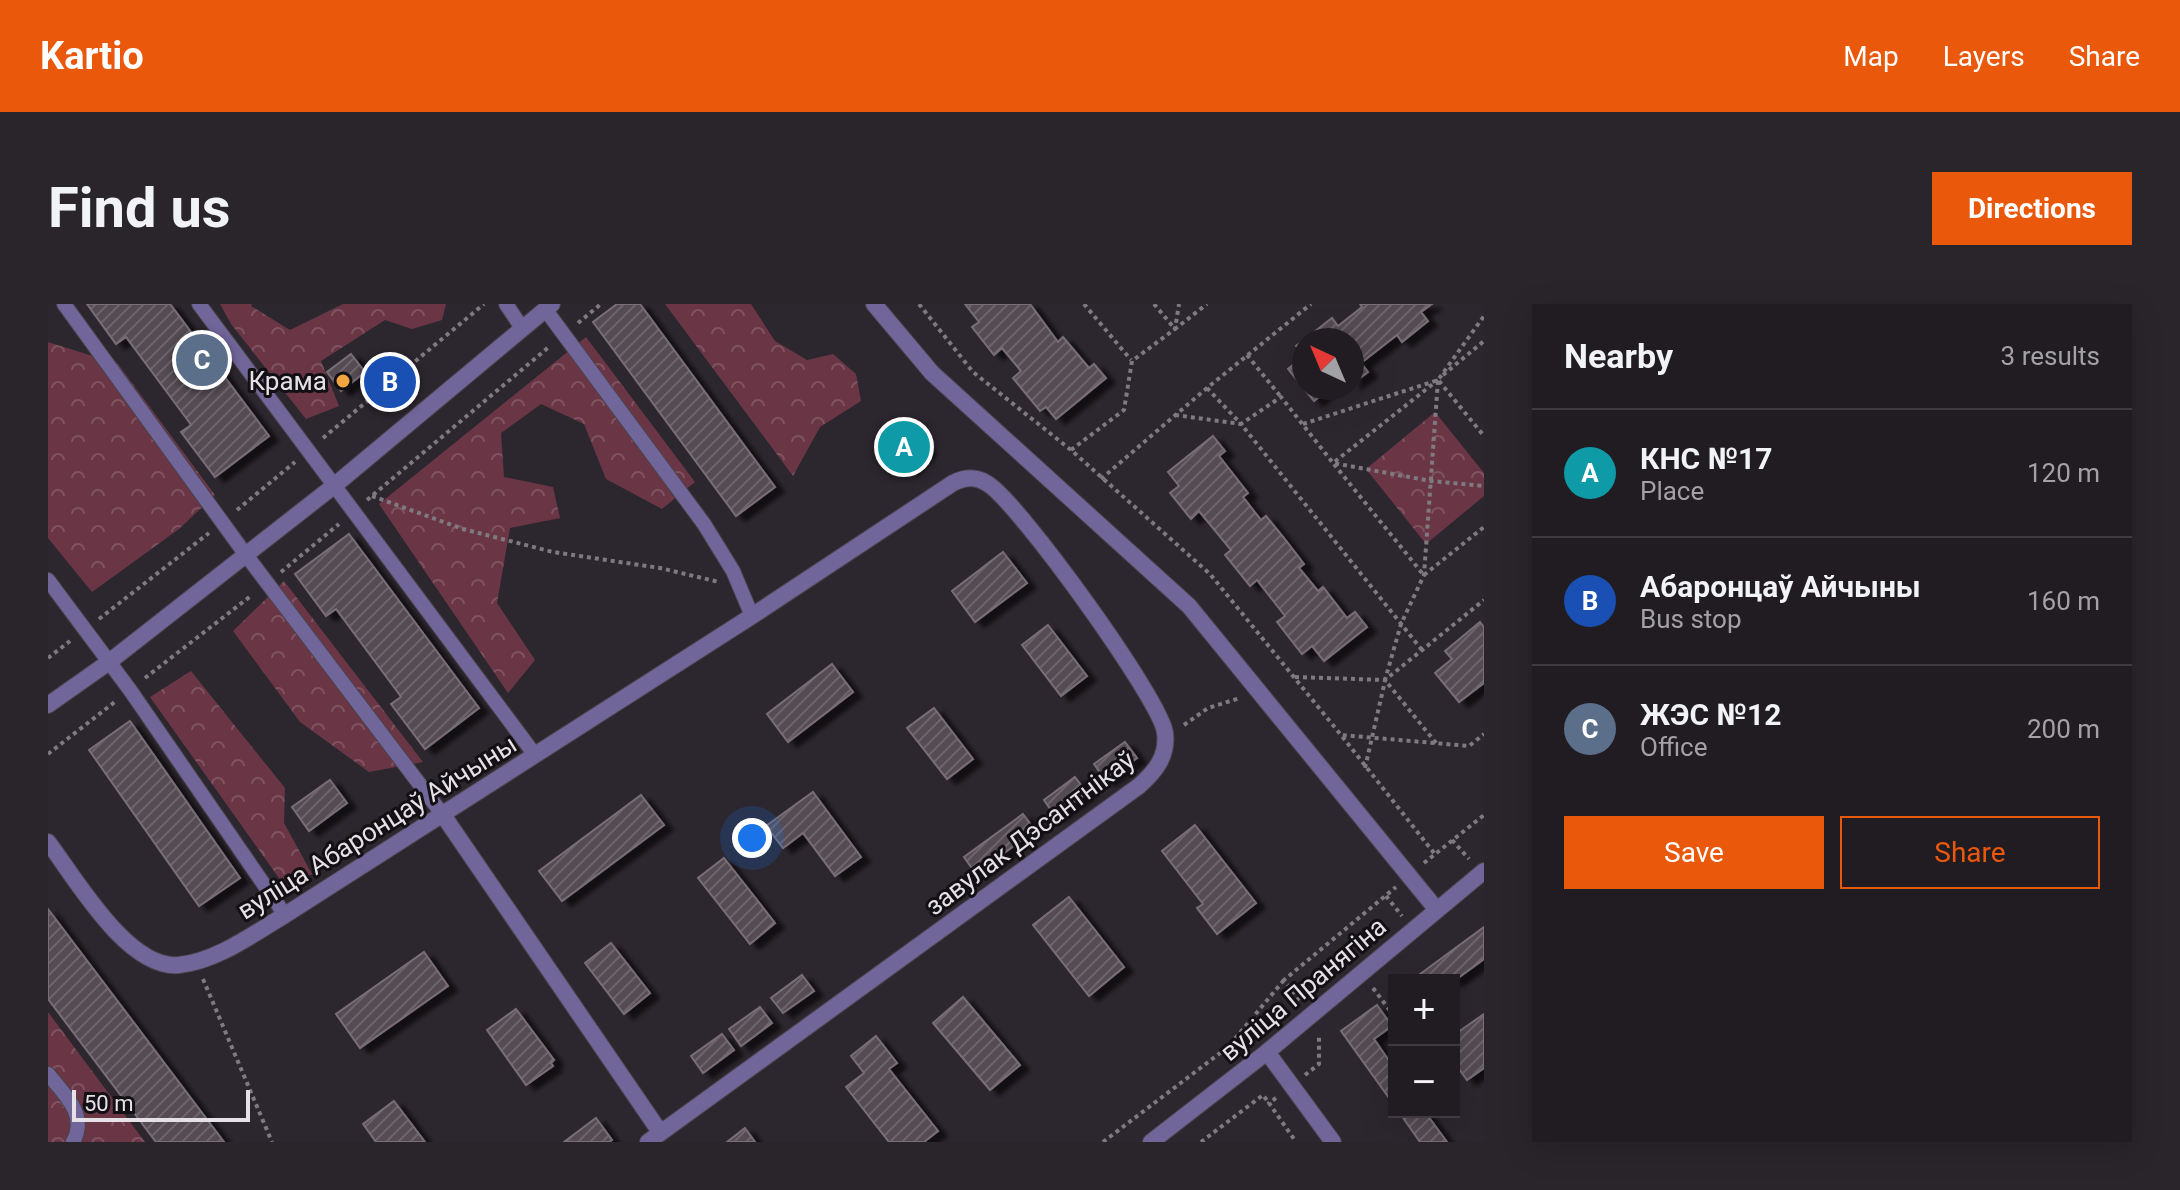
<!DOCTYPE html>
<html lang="en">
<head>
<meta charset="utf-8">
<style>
  :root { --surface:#211c22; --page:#29252a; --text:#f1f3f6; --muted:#a2a1a5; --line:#3e3a40; --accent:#ea580c }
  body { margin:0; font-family:Roboto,sans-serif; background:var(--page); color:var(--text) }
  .controls { position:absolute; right:24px; bottom:24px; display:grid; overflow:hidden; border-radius:0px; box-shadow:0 8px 32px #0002 }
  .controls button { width:72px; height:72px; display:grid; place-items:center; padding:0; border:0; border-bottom:2px solid var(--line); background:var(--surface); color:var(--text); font:40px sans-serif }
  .compass { position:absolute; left:1244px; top:24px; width:72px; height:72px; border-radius:50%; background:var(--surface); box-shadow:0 8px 32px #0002; rotate:316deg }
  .scale { position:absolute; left:24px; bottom:20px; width:178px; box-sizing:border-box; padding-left:8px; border:4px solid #e5e1e7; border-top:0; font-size:22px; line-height:28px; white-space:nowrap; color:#e5e1e7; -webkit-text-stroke:6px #131014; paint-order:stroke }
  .you { position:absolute; left:704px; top:534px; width:28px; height:28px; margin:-20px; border:6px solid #fff; border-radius:50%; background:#1a73e8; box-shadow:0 0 0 12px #1a73e833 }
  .badge { display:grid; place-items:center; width:52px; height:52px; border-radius:50%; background:var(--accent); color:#fff; font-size:26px; font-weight:700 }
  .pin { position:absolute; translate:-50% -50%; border:4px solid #fff; box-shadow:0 2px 8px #0006 }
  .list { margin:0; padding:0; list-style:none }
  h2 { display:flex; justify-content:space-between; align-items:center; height:104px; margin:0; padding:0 32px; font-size:34px }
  h2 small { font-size:26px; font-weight:400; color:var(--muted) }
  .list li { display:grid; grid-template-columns:52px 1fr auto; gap:24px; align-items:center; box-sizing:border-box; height:128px; padding:0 32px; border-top:2px solid var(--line) }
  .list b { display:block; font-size:30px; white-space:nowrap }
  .list p { margin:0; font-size:26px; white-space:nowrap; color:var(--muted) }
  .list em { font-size:26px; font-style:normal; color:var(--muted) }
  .actions { display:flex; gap:16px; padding:24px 32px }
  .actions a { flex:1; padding:18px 0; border:2px solid var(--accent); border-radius:0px; text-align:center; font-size:28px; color:var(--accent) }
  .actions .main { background:var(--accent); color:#fff }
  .map { position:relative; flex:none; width:1436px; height:838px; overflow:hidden; border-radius:0px }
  header { display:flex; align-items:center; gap:48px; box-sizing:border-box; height:112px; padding:0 40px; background:var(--accent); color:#fff }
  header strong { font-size:38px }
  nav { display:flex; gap:44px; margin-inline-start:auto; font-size:28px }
  .intro { display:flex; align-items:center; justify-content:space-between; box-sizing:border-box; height:192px; padding:0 48px }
  h1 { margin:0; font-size:56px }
  .button { padding:20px 36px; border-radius:0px; background:var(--accent); color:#fff; font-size:28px; font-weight:700 }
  main { display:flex; gap:48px; padding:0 48px }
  aside { flex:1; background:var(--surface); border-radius:0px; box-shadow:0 8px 32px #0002 }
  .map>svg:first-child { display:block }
  .forest { fill:url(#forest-crowns) }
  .building { fill:url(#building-hatch); stroke:#7a6e76; stroke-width:2; filter:url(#shadow) }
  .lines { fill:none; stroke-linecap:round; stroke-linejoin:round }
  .lane-casing { stroke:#4a444c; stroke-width:16 }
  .street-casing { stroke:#4a444c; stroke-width:18 }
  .path { stroke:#7f7a81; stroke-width:4; stroke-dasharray:4 4; stroke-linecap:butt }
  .lane { stroke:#71669a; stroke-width:14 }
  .street { stroke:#71669a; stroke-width:16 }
  .poi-dot { fill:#f3a442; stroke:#131014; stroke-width:3 }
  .labels { text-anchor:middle; stroke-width:6; stroke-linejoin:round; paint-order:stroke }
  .poi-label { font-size:26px; fill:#e5e1e7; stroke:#131014; text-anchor:end }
  .street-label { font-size:26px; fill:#e5e1e7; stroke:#131014 }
</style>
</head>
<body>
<header>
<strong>Kartio</strong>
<nav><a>Map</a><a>Layers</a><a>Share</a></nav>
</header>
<div class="intro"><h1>Find us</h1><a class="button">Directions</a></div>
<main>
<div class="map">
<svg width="1436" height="838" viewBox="0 0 1436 838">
  <defs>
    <pattern id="forest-crowns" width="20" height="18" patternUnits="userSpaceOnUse" patternTransform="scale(2)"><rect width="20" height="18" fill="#6a3646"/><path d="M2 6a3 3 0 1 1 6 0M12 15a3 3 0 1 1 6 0" fill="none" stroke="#7f5361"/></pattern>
    <pattern id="building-hatch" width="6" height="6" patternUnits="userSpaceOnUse" patternTransform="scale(2)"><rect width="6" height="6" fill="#554b52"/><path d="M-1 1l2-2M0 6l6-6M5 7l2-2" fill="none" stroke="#6d656b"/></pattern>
    <filter id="shadow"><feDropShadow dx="9" dy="5" stdDeviation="2" flood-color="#0009"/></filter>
  </defs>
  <rect width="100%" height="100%" fill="#2c262e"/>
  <!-- forest -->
  <g class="forest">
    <path d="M172,0H204L203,2L242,26L295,0H398L394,16L364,25L337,16L273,57L291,102L258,115L183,20Z"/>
    <path d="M617,0H703L727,37L759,56L785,50L808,70L813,97L772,123L745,172Z"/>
    <path d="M538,33L647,178L614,205L558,175L536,120L493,100L453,129L456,173L505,183L512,214L462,224L449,299L487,356L460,389L331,200Z"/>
    <path d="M0,38L70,60L167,191L131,225L44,288L0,234Z"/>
    <path d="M1387,108L1436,169V192L1378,240L1318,165Z"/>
    <path d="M236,277L375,458L321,468L252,418L185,327Z"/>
    <path d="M143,367L237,484L236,519L264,570L238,584L102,393Z"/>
    <path d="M0,708L97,838H0Z"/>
  </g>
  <!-- building -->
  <g class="building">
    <path d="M39,0H122L221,132L167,173L133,128L143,121L141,118L78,33L68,40Z"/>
    <path d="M569,0H592L727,183L688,212L545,18Z"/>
    <path d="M917,0H982L1010,38L1015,33L1041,64L1046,60L1058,74L1008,115L998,103L992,107L965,74L973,67L954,44L946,51L924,23L931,18Z"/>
    <path d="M1312,0H1384L1373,8L1380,17L1354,38L1349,31L1313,59L1320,68L1304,80V36H1256L1284,14L1290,22L1314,3Z"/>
    <path d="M1256,36V84H1282L1266,97L1240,65L1256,52L1248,42Z"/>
    <path d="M303,50L317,68L293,87L279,68Z"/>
    <path d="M853,120L879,145L860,166L834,140Z"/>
    <path d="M1165,132L1177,147L1171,152L1200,189L1195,193L1213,216L1218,212L1236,234L1256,260L1251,264L1270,287L1275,283L1299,314L1307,308L1319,323L1276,357L1264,342L1254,350L1229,318L1237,312L1209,276L1202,282L1177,251L1183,246L1151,207L1143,215L1122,189L1131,182L1120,168Z"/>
    <path d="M301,230L431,404L377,445L343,400L353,393L351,390L288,305L278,312L247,270Z"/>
    <path d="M955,248L979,279L927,318L904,287Z"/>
    <path d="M1432,318L1436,323V379L1411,398L1387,369L1404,355L1397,347Z"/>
    <path d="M1000,321L1039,372L1013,392L974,341Z"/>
    <path d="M784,360L805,388L740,438L719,410Z"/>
    <path d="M886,404L925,455L899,475L859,424Z"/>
    <path d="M82,417L192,574L151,602L41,446Z"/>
    <path d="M1077,438L1089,454L1058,477L1046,460Z"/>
    <path d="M1027,473L1039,489L1007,512L996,496Z"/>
    <path d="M282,476L299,499L261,527L244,503Z"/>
    <path d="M765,488L813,553L787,572L755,529L735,544L718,522Z"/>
    <path d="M593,491L616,521L514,597L491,567Z"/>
    <path d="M975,510L987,526L928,570L916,553Z"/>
    <path d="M1147,521L1208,599L1169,630L1149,604L1155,600L1114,547Z"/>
    <path d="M676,554L727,619L702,640L650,574Z"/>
    <path d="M1021,593L1076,663L1041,692L985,621Z"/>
    <path d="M0,605L176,838H108L0,695Z"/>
    <path d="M1436,623V655L1406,677L1364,676Z"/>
    <path d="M563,639L602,689L576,710L537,659Z"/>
    <path d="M376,648L400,682L312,744L288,710Z"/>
    <path d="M754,671L766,687L735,709L723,694Z"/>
    <path d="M915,693L972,761L942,786L885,719Z"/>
    <path d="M1329,701L1344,722L1326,735L1346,764V801L1293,727Z"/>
    <path d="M712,703L724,719L693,742L681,725Z"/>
    <path d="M468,705L506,756L503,759L505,762L478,781L439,726Z"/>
    <path d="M1436,710V764L1419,776L1406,758V731Z"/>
    <path d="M674,730L686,746L655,769L643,752Z"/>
    <path d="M828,732L849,759L841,765L890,827L876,838H841L798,783L816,769L803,752Z"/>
    <path d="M346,797L377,838H328L315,820Z"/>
    <path d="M1351,808H1377L1399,838H1372Z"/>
    <path d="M548,814L564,836L561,838H516Z"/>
    <path d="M697,824L707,838H679Z"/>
  </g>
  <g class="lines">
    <defs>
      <g id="lane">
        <path d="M16,0L198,251L395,511"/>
        <path d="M151,0L487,451"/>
        <path d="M458,0L474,24"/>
        <path d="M497,5L656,220L685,267L704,312"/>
        <path d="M0,276L82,386L237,611"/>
        <path d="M0,770C17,791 40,811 25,838"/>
      </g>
      <g id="street">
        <path d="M826,0L884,69L1141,302L1389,606"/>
        <path d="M0,401L61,358L287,181L504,0"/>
        <path d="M395,511L612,828"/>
        <path d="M0,538C28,575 80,666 131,661C169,657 205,630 237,611L704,312L905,179C917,173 928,172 940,180C970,198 1114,397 1117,429C1120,452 1107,468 1091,482L600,838"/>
        <path d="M1219,748L1285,838"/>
        <path d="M1103,838L1219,748L1436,567"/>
      </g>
    </defs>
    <!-- lane casing -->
    <use href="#lane" class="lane-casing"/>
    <!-- street casing -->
    <use href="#street" class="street-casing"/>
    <!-- path -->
    <g class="path">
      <path d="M871,0L925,68L1023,146L1162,270L1293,431"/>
      <path d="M1036,0L1083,56"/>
      <path d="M1106,0L1127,25L1159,0"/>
      <path d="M530,19L553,0"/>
      <path d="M1199,51L1233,93"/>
      <path d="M1395,71L1436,37"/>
      <path d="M1391,77L1436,132"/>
      <path d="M342,78L358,99"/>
      <path d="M1159,84L1193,120L1233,93L1285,159L1383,177L1436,182"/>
      <path d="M1127,111L1193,120L1374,346"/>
      <path d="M1255,120L1390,76L1436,12"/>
      <path d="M275,134L436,0"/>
      <path d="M1023,146L1076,106L1084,57L1127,25L1131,0"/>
      <path d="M1053,175L1159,84L1263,0"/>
      <path d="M324,192L415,225L505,248L612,264L671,278"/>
      <path d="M319,196L502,42"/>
      <path d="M189,206L247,158"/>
      <path d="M233,268L291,220"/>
      <path d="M1374,269L1285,159L1390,76"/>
      <path d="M1376,271L1436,223"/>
      <path d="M51,315L161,229"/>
      <path d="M0,354L22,337"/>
      <path d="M1247,373L1337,376L1436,296"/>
      <path d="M97,374L204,291"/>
      <path d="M1136,421L1160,404L1192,394"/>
      <path d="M1388,439L1337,376L1353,320L1376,271L1390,76"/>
      <path d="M0,450L68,397"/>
      <path d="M1317,464L1337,377"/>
      <path d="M1404,536L1421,555"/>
      <path d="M1386,549L1293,431L1421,442L1436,430"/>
      <path d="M1376,559L1436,511"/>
      <path d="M1338,592L1354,612"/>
      <path d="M155,675L224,838"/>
      <path d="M1325,684L1346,712"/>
      <path d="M1252,696L1236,676L1348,583"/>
      <path d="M1257,771L1271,760V731"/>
      <path d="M1228,794L1221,799L1248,838"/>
      <path d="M1055,838L1180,743L1236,676"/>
      <path d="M1153,838L1215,791L1221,799"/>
    </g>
    <!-- lane -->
    <use href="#lane" class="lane"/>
    <!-- street -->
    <use href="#street" class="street"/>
  </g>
  <!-- markers -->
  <circle class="poi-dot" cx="295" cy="77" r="8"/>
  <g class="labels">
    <!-- poi labels -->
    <g class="poi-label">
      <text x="279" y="86">Крама</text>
    </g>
    <!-- street labels -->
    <g class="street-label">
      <text transform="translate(329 523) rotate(-32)" y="9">вуліца Абаронцаў Айчыны</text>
      <text transform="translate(982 529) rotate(-37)" y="9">завулак Дэсантнікаў</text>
      <text transform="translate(1255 685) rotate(-40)" y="9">вуліца Пранягіна</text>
    </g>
  </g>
</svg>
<div class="controls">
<button>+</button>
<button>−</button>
</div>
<svg class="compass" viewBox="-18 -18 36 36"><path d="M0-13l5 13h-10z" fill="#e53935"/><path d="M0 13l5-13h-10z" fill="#a2a1a5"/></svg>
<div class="scale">50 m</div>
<div class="you"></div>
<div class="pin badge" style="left:856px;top:143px;background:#0f9aa8">A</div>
<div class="pin badge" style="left:342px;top:78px;background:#1a4fb4">B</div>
<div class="pin badge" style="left:154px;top:56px;background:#5c6f8a">C</div>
</div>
<aside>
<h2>Nearby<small>3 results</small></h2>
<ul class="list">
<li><span class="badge" style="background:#0f9aa8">A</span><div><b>КНС №17</b><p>Place</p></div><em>120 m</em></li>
<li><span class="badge" style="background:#1a4fb4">B</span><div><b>Абаронцаў Айчыны</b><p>Bus stop</p></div><em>160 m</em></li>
<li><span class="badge" style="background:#5c6f8a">C</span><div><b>ЖЭС №12</b><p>Office</p></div><em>200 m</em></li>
</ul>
<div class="actions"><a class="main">Save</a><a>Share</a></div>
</aside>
</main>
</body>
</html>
